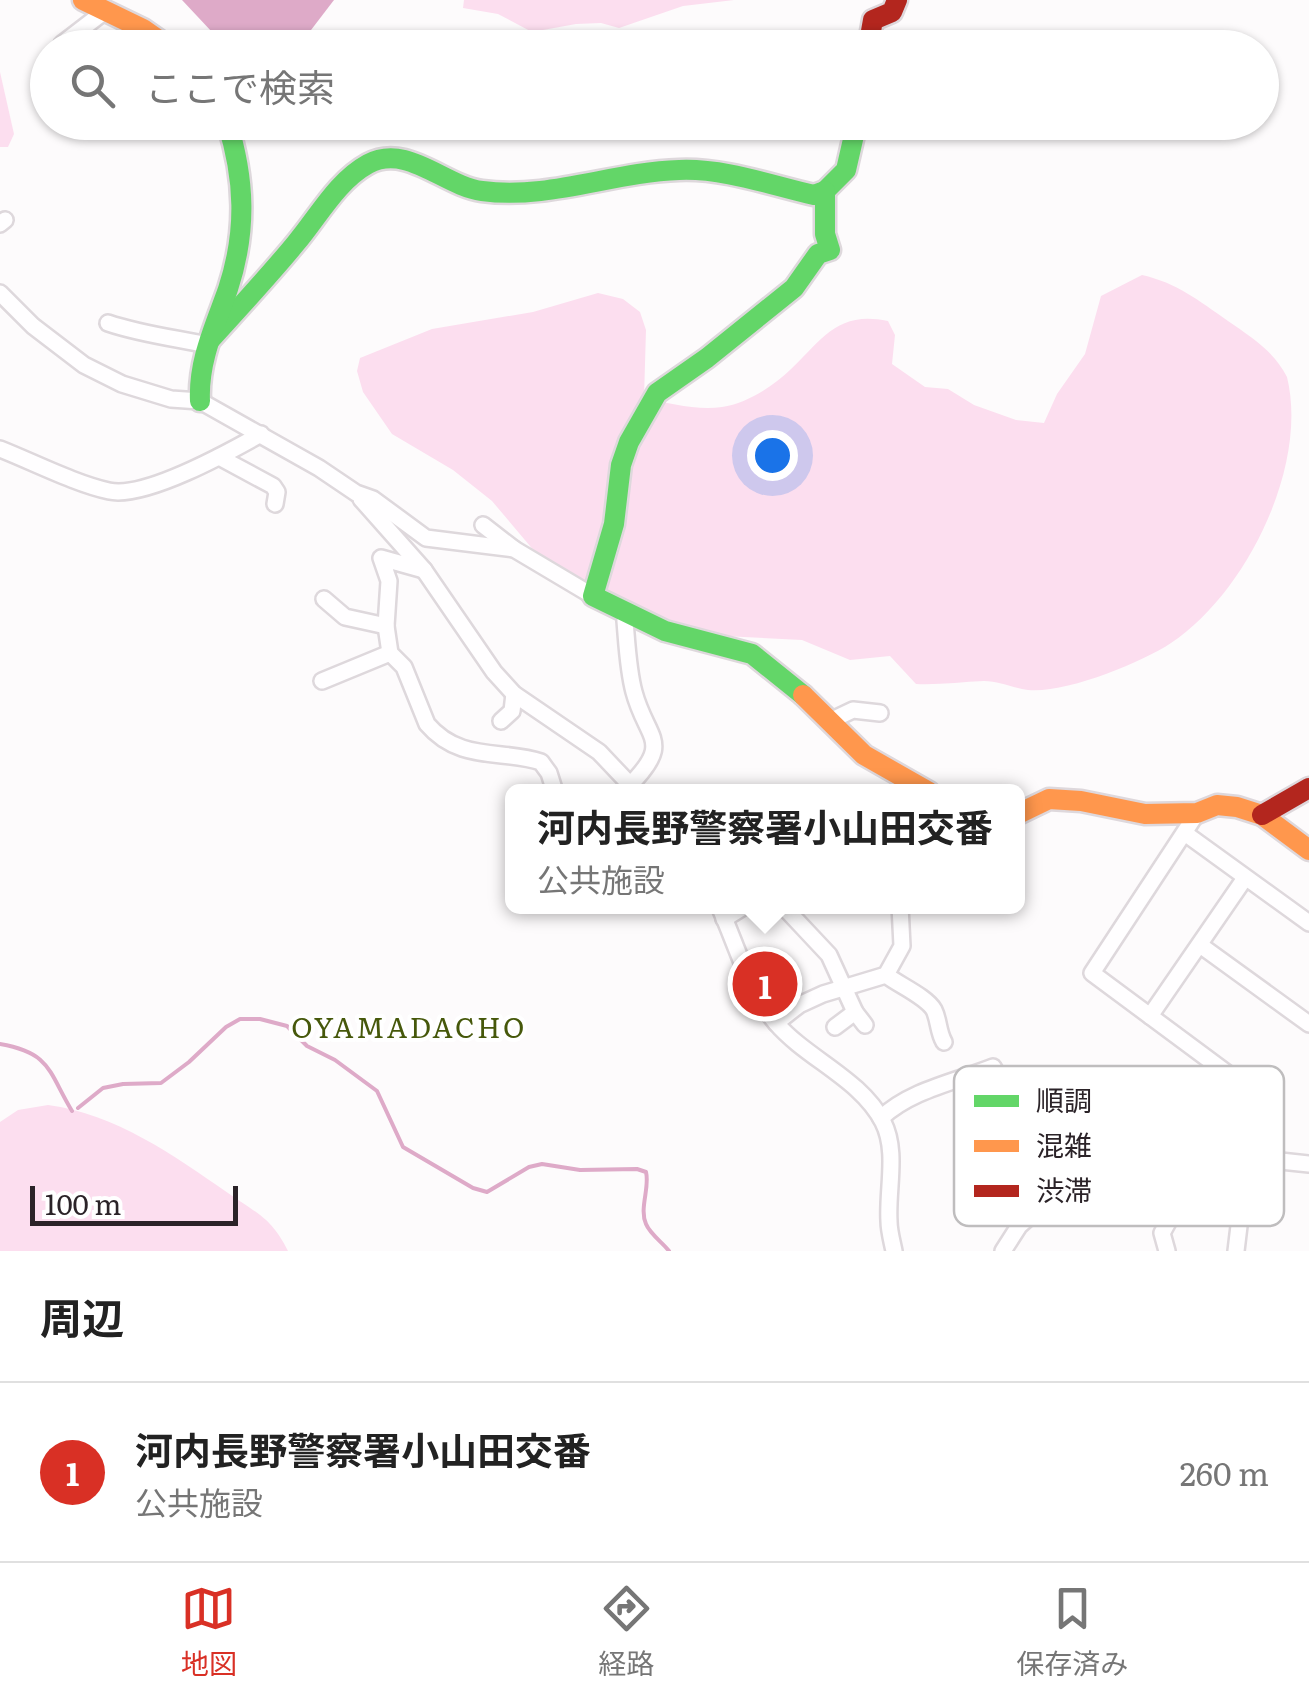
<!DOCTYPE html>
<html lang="ja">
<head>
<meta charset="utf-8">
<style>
  :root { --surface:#fff; --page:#f2f2f2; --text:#222; --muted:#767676; --line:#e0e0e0; --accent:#d93025 }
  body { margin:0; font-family:Literata,"Noto Sans JP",serif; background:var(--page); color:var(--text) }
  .scale { position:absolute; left:30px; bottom:25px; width:208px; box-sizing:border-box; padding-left:10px; border:5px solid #2b2328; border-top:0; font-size:28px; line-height:35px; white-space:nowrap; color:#2b2328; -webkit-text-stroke:8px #fff; paint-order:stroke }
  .you { position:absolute; left:772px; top:455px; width:35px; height:35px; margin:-25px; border:8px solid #fff; border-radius:50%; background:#1a73e8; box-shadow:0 0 0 15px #1a73e833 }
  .badge { display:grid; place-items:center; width:65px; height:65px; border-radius:50%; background:var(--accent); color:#fff; font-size:32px; font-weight:700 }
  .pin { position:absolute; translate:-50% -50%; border:5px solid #fff; box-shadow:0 2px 10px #0006 }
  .popup { position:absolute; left:505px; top:784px; width:520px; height:130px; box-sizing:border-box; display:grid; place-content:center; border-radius:15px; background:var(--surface); filter:drop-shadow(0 2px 8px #0005); font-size:32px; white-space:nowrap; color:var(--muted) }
  .popup b { font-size:38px; color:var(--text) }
  .popup::after { content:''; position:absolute; left:50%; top:100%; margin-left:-20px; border:20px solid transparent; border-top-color:var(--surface) }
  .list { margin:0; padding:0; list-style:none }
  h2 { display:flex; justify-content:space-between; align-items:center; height:130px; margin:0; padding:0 40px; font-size:42px }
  h2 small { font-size:32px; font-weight:400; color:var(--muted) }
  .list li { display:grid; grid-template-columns:65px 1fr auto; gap:30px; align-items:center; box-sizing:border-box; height:180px; padding:0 40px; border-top:2px solid var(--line) }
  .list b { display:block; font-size:38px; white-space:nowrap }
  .list p { margin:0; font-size:32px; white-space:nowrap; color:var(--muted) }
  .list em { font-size:32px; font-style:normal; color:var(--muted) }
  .icon { flex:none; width:55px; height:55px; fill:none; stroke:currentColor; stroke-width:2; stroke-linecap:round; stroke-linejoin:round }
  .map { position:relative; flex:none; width:1309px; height:1251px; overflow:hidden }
  .search { position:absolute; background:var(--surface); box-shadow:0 2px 8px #0004; left:30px; right:30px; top:30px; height:110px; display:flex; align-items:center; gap:25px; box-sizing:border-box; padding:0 35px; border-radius:55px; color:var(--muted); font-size:38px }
  .sheet { height:310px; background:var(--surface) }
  nav { display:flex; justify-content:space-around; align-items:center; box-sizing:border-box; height:140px; border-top:2px solid var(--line); background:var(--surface); font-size:28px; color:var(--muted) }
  nav a { display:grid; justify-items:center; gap:5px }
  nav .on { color:var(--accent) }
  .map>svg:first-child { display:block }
  .green { fill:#fcdeef }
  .water { fill:#deaac8 }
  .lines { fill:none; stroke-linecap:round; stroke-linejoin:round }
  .stream { stroke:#deaac8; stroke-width:4 }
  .street-casing { stroke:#ded8dc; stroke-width:20 }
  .fast-casing { stroke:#ded8dc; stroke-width:25 }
  .slow-casing { stroke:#ded8dc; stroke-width:25 }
  .jam-casing { stroke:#ded8dc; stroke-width:25 }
  .street { stroke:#fffeff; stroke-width:15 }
  .fast { stroke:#63d668; stroke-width:20 }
  .slow { stroke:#ff974d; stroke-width:20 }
  .jam { stroke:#b3261e; stroke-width:20 }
  .labels { text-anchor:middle; stroke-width:8; stroke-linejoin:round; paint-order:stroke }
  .neighbourhood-label { font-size:28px; letter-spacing:2.5px; fill:#46580b; stroke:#fff }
  .key { fill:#fff; stroke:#bfbdbe; stroke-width:2.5 }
  .key-label { font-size:28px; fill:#2b2328 }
</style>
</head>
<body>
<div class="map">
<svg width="1309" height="1251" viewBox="0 0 1309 1251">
  <rect width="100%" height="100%" fill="#fdfbfc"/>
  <!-- green -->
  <g class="green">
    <path d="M464,0H734L683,6L619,28L601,23L576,24L532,32L498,14L463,8Z"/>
    <path d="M0,72L14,134L8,147H0Z"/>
    <path d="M1142,275C1177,283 1198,300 1228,321C1251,337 1274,351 1287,377C1309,467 1245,594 1171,643C1141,663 1064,694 1028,690C1013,688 999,681 984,681C961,682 939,685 916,684L890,656L850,660L802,640L703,635L631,622L546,565L492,501L453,470L392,434L363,392L357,371L360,358L432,329L533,312L598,293L623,299L640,312L646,330L644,398C668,403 698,411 722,407C747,403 772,387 790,370C822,340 837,310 888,321L895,335L892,364L925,387L948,389L974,405L1016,420L1044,423L1057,394L1085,354L1101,296Z"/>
    <path d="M48,1105C116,1114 173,1155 228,1193C256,1213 271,1217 288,1251H0V1122L18,1110Z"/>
  </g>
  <!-- water -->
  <path class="water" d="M182,0H334L298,47L227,48Z"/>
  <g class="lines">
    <!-- stream -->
    <g class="stream">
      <path d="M0,1044C51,1053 48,1071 72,1111"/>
      <path d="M78,1108L103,1088L123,1084L161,1083L189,1062L226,1027L240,1019H260L287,1026L307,1046L335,1060L377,1091L403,1147L473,1188L487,1192L529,1167L542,1164L580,1170L637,1169L646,1172C650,1188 639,1208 646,1224C650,1234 663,1243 669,1251"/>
    </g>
    <defs>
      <g id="street">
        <path d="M62,44L105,11"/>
        <path d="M0,224L5,220"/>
        <path d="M0,293L33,326L84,365L122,384L171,399L200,401L319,468L356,493L373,499L426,538L514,549L593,596"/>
        <path d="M108,323C140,334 174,338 208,345"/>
        <path d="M0,449C33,462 76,484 109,491C145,499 229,452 261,434"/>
        <path d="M219,457L273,486L277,492L275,504"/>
        <path d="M361,499L424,570L494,672L514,694L599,752L637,792"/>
        <path d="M483,525L514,549"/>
        <path d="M424,570L381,558L389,581L386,626L390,653L404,667L427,724C460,763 503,749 541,762L549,773L555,792"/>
        <path d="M324,599L345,617L386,626"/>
        <path d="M322,681L390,653"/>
        <path d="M832,720L853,710L880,713"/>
        <path d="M501,721L512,711L514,694"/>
        <path d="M626,789C675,741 647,741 634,692C628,670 627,644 625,621L627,612"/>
        <path d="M1197,813L1092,973L1243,1085L1250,1097L1252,1118L1236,1251"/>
        <path d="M1186,834L1309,923"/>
        <path d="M719,906C737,946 748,989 776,1023C807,1059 861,1079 883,1122C898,1151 887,1189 889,1221C889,1231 892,1241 894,1251"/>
        <path d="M783,906L829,955L855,1012L865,1025"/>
        <path d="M724,919L745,906"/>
        <path d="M1200,945L1309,1024"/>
        <path d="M886,975C899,985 927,997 934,1010C939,1020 938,1032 944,1042"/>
        <path d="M1150,1016L1245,878"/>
        <path d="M776,1023L799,1005L823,994L886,975L902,946L900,906"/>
        <path d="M835,1027L855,1012"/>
        <path d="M881,1118C911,1090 955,1082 993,1067L1008,1093"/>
        <path d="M1003,1251L1019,1226L1057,1192"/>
        <path d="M1167,1251L1162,1233L1182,1197L1168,1149L1309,1164"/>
      </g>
      <g id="fast">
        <path d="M825,191L846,170L857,122"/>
        <path d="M210,340C239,308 269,276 296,243C318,217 337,181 368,164C407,143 444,186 482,191C549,200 613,172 679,170C724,168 770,185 814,195L825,191"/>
        <path d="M200,401C198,361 215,326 228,289C247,231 245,179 227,122"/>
        <path d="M803,695L752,654L665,631L593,596L614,524L621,465L629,442L657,393L707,358L794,288L818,254L830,250L825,234V191"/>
      </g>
      <g id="slow">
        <path d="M83,0L143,29L170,48"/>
        <path d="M803,695L864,755L929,792"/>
        <path d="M1018,814L1049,799L1081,801L1145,814L1197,813L1217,805L1237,807L1262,815L1309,850"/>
      </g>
      <g id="jam">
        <path d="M868,48L873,20L892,12L897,0"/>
        <path d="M1262,815L1309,788"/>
      </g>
    </defs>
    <!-- street casing -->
    <use href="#street" class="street-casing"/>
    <!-- fast casing -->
    <use href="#fast" class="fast-casing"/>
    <!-- slow casing -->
    <use href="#slow" class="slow-casing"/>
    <!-- jam casing -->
    <use href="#jam" class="jam-casing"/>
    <!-- street -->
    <use href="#street" class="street"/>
    <!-- fast -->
    <use href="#fast" class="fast"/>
    <!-- slow -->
    <use href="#slow" class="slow"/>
    <!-- jam -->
    <use href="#jam" class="jam"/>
  </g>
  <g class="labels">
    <!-- neighbourhood labels -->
    <g class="neighbourhood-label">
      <text x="409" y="1038">OYAMADACHO</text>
    </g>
  </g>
  <!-- legend -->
  <rect x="954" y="1066" width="330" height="160" rx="15" class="key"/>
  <rect x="974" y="1095" width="45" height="12" fill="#63d668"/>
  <rect x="974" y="1140" width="45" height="12" fill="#ff974d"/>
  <rect x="974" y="1185" width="45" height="12" fill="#b3261e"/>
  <g class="key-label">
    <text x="1036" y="1111">順調</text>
    <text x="1036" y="1156">混雑</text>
    <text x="1036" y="1201">渋滞</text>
  </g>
</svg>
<div class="scale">100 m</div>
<div class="you"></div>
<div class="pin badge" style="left:765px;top:984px">1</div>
<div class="popup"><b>河内長野警察署小山田交番</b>公共施設</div>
<div class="search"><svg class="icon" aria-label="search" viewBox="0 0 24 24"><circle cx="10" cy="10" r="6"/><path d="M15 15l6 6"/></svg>ここで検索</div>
</div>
<section class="sheet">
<h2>周辺<small></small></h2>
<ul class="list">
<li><span class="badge">1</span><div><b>河内長野警察署小山田交番</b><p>公共施設</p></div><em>260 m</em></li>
</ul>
</section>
<nav>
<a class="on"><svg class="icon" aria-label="map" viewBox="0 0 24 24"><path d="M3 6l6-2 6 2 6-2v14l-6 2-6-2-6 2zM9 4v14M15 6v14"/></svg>地図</a>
<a><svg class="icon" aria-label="directions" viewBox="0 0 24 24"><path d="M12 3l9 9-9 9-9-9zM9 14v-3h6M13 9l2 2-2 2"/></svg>経路</a>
<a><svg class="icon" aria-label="saved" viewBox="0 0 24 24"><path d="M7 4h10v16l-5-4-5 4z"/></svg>保存済み</a>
</nav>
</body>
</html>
